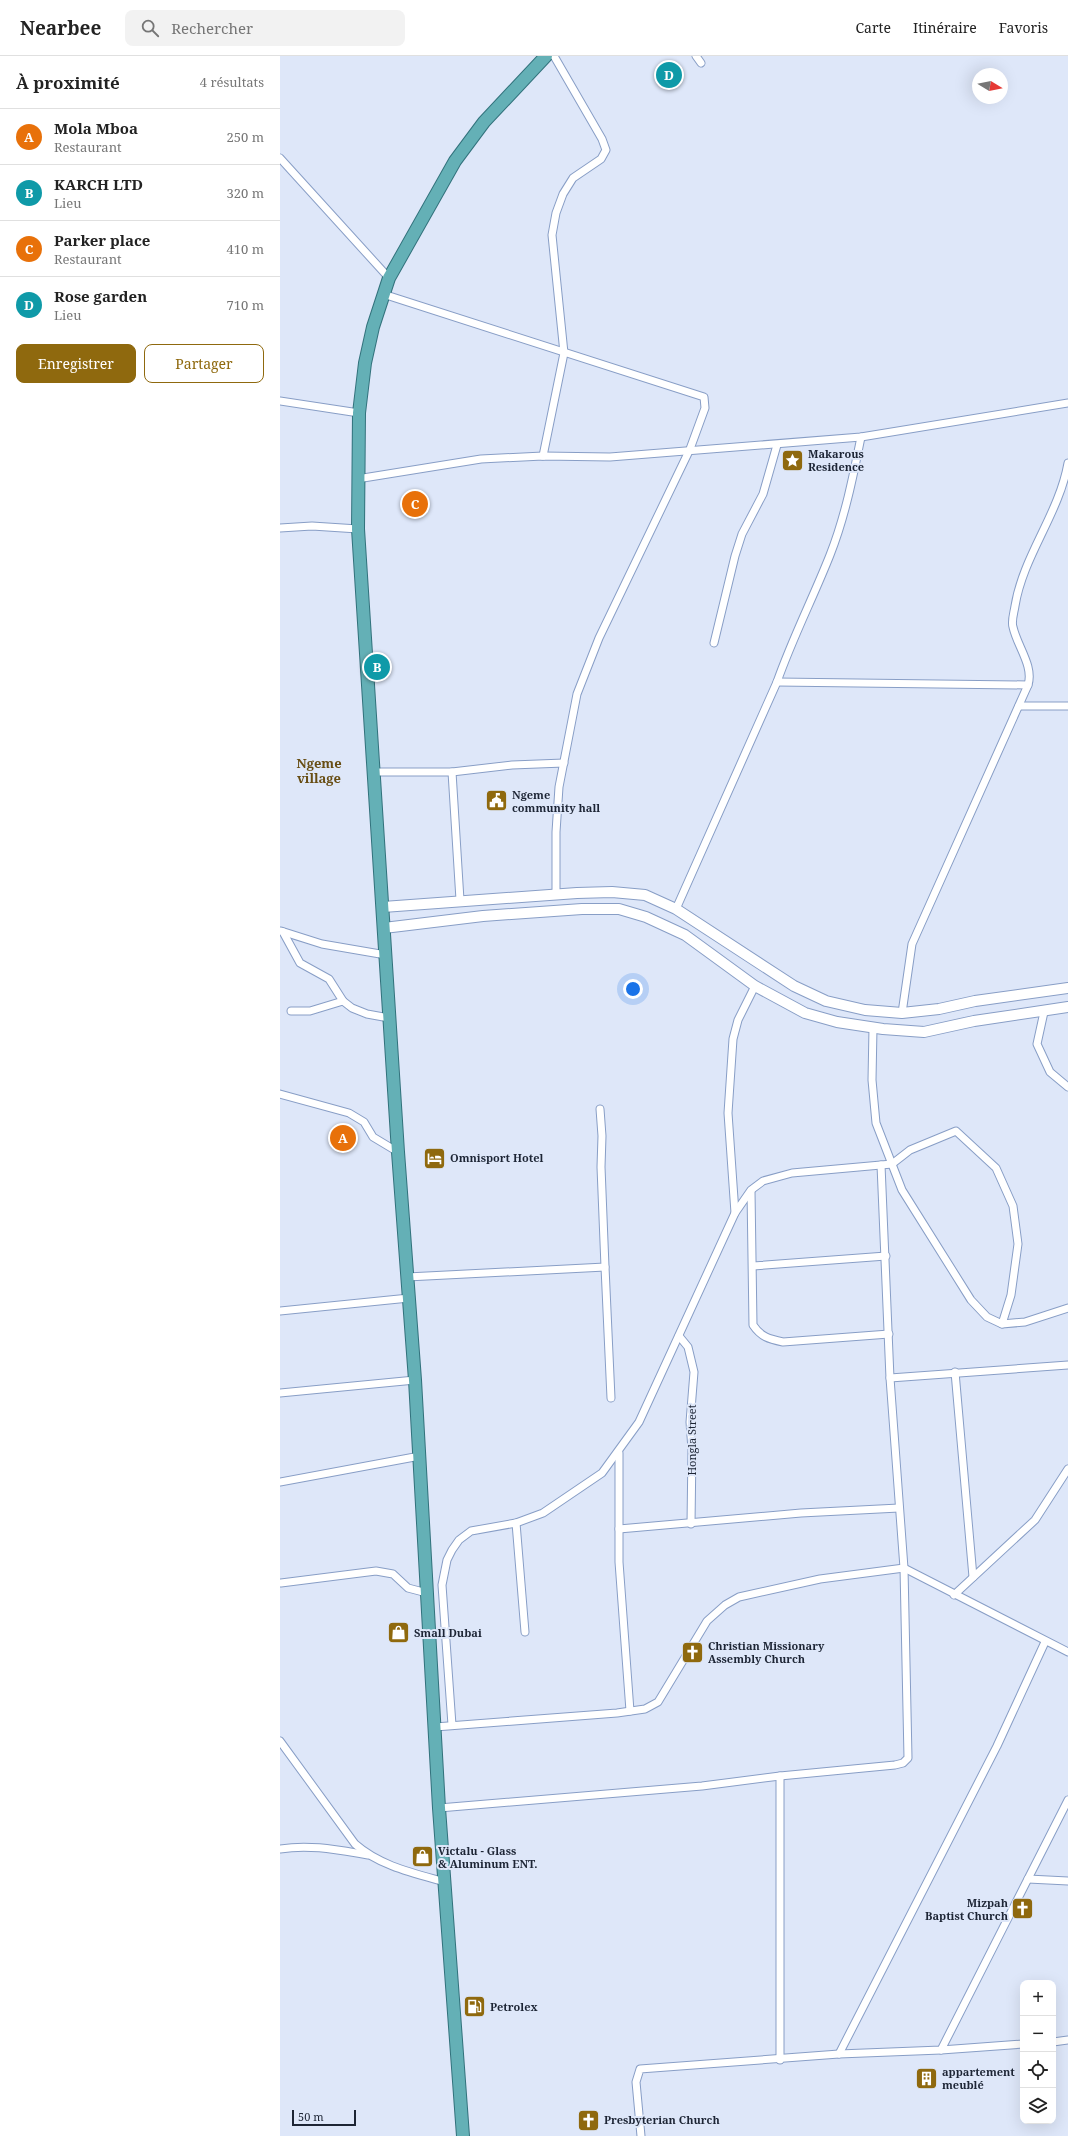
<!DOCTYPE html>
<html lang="fr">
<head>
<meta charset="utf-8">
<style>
  :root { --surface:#fff; --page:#f2f2f2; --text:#222; --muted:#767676; --line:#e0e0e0; --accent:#8f690e }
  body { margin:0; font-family:"Noto Serif",serif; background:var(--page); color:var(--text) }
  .controls { position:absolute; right:12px; bottom:12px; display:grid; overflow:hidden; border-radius:8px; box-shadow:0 4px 16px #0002 }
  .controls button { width:36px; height:36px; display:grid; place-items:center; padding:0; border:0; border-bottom:1px solid var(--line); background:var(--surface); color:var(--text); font:20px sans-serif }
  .compass { position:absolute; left:692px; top:12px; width:36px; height:36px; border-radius:50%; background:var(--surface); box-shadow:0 4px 16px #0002; rotate:100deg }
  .scale { position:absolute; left:12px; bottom:10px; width:64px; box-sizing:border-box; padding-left:4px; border:2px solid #1d2535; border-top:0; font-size:11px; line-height:14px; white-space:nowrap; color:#1d2535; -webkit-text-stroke:3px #dee7f9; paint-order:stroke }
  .you { position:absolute; left:353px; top:933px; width:14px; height:14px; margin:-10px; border:3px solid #fff; border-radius:50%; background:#1a73e8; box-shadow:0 0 0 6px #1a73e833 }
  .badge { display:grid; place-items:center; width:26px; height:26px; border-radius:50%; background:var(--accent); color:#fff; font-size:13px; font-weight:700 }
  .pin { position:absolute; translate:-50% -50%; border:2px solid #fff; box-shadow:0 1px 4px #0006 }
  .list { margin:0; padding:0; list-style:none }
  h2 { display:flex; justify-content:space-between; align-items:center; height:52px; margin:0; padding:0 16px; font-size:17px }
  h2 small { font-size:13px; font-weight:400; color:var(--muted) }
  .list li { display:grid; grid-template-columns:26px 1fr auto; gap:12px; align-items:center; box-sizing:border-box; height:56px; padding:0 16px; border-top:1px solid var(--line) }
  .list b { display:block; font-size:15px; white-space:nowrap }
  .list p { margin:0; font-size:13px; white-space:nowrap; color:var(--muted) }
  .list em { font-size:13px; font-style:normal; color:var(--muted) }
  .actions { display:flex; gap:8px; padding:12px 16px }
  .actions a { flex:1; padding:9px 0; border:1px solid var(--accent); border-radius:8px; text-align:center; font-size:14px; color:var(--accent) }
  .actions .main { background:var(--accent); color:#fff }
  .icon { flex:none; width:22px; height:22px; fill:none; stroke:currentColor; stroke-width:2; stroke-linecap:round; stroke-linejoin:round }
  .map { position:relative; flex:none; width:788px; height:2080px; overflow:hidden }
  header { display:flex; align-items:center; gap:24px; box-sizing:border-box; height:56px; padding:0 20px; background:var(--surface); border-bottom:1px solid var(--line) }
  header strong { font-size:19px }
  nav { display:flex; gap:22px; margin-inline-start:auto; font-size:14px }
  .search { width:280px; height:36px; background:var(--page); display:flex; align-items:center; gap:10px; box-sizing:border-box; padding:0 14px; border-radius:8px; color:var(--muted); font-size:15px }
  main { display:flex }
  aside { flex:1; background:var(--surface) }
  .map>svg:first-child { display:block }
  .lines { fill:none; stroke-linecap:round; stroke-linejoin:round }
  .minor-casing { stroke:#889ec6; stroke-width:9 }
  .secondary-casing { stroke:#889ec6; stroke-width:12 }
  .trunk-casing { stroke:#32727c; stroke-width:14 }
  .minor { stroke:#fff; stroke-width:7 }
  .secondary { stroke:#fff; stroke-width:10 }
  .trunk { stroke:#64b0b6; stroke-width:12 }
  .labels { text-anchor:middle; stroke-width:4; stroke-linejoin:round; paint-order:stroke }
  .poi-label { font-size:11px; font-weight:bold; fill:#1d2535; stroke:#dee7f9; text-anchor:start }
  .street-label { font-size:11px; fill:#1d2535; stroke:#dee7f9 }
  .quarter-label { font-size:13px; font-weight:bold; fill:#674d13; stroke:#dee7f9 }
</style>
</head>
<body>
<header>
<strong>Nearbee</strong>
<div class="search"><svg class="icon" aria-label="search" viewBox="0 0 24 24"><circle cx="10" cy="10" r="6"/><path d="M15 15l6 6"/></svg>Rechercher</div>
<nav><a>Carte</a><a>Itinéraire</a><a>Favoris</a></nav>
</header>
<main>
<aside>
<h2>À proximité<small>4 résultats</small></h2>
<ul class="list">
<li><span class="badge" style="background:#e8710a">A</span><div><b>Mola Mboa</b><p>Restaurant</p></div><em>250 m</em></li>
<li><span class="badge" style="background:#0f9aa8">B</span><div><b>KARCH LTD</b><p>Lieu</p></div><em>320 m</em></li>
<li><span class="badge" style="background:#e8710a">C</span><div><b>Parker place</b><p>Restaurant</p></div><em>410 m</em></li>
<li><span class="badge" style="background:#0f9aa8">D</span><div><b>Rose garden</b><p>Lieu</p></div><em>710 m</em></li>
</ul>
<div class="actions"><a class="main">Enregistrer</a><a>Partager</a></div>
</aside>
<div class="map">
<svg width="788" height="2080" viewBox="0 0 788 2080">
  <rect width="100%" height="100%" fill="#dee7f9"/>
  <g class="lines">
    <defs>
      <g id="minor">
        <path d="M416,0L421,7"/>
        <path d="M0,102L109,222"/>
        <path d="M103,238L424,341L425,352L410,393L319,582L297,638L279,731L276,776V838"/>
        <path d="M0,345L79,357"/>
        <path d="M263,400L284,297L272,179L276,157L283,138L293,122L321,103L326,94L322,83L274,0"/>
        <path d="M77,423L201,403L263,400L330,401L581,381L788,347"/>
        <path d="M0,472L32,470L78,473"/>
        <path d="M434,587L455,500L462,478L483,438L497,389"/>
        <path d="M497,626L748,629"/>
        <path d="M739,650H788"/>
        <path d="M94,716H172L232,709L284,707"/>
        <path d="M172,716L180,844"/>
        <path d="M396,853L497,626C512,583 533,542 550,499C565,461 573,421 581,381"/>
        <path d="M1,875L42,888L106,899"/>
        <path d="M3,876L20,907L49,923L63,945L72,952L87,958L109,962"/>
        <path d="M11,955H30L63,945"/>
        <path d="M764,956L757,988L770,1016L788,1031"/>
        <path d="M622,957L632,888L748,629C754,610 737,590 733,571C731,565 734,557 735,550C743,500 779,458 788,407"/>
        <path d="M593,972L592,1024L596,1067L622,1134L691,1244L707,1261L722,1268L745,1266L788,1252"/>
        <path d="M0,1038L69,1057L84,1066L93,1081L118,1096"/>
        <path d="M471,1135L473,1269C481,1281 489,1283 503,1286L609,1278"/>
        <path d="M455,1157L448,1057L453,983L458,964L475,930"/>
        <path d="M473,1210L606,1200"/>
        <path d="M325,1211L331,1342"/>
        <path d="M127,1221L325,1211L321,1111L322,1080L320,1053"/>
        <path d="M0,1255L129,1242"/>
        <path d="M399,1280L408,1291L414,1316L410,1366L412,1394L411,1468"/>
        <path d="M675,1316L693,1521"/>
        <path d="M610,1322L788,1309"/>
        <path d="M0,1337L135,1324"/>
        <path d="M339,1397V1506L350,1655"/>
        <path d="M0,1426L140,1400"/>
        <path d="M236,1467L245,1576"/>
        <path d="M339,1473L521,1457L619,1452"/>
        <path d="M1,1527L96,1515L113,1518L128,1532L147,1537"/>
        <path d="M674,1539L755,1464L788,1413"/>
        <path d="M172,1669L162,1529L167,1504L172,1494L179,1484L191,1475L236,1467L263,1457L322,1417L359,1366L455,1157L471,1134L483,1125L512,1117L612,1108L630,1094L676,1075L716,1112L733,1150L738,1188L731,1239L722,1268"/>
        <path d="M155,1671L337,1657L365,1653L378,1646L427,1565L445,1549L459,1541L540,1523L624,1512L788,1596"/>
        <path d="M0,1685L75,1788C100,1810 133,1817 165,1826"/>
        <path d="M159,1752L422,1730L500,1720L615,1709L623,1707L628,1702L624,1512L610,1322L601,1109"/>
        <path d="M0,1793C30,1788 58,1794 88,1799"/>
        <path d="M748,1823L788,1825"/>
        <path d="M773,1986L788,1984"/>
        <path d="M661,1994L788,1744"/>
        <path d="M559,1998L717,1690L765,1586"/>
        <path d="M500,2004V1720"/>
        <path d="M361,2080L356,2026L360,2013L559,1998L661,1994L743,1988"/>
      </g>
      <g id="secondary">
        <path d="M103,851L297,837L332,836L365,839L396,853L514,930L546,945L585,954L622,957L659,953L695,945L788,932"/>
        <path d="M104,872L203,860L302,853H339L366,861L405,879L475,930L525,957L557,966L603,973L644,976L694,965L788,951"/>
      </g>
      <path id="trunk" d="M183,2080L159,1752L135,1324L118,1096L78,473L79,357L85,307L93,271L109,222L175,105L204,66L266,0"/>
    </defs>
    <!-- minor casing -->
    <use href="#minor" class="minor-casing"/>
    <!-- secondary casing -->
    <use href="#secondary" class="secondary-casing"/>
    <!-- trunk casing -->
    <use href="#trunk" class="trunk-casing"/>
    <!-- minor -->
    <use href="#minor" class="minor"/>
    <!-- secondary -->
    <use href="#secondary" class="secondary"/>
    <!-- trunk -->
    <use href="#trunk" class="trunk"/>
  </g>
  <!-- icons -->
  <defs>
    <symbol id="sight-square" viewBox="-11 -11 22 22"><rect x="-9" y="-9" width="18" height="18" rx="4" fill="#8f690e" stroke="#dee7f9"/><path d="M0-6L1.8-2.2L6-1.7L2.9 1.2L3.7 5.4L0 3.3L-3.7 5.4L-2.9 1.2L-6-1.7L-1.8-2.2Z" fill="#fff"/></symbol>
    <symbol id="civic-square" viewBox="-11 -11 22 22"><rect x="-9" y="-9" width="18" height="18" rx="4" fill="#8f690e" stroke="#dee7f9"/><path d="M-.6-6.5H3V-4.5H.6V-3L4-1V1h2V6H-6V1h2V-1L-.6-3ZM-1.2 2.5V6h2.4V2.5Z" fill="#fff"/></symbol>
    <symbol id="hotel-square" viewBox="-11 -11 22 22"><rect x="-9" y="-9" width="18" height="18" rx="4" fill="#8f690e" stroke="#dee7f9"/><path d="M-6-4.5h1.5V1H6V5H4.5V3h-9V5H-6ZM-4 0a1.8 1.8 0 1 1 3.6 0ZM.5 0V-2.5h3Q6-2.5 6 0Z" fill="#fff"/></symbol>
    <symbol id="shop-square" viewBox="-11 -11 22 22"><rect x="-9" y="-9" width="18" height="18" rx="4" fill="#8f690e" stroke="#dee7f9"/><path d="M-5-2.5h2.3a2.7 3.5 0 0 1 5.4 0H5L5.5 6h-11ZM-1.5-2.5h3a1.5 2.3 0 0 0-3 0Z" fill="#fff"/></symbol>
    <symbol id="church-square" viewBox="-11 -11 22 22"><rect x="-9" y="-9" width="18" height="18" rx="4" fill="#8f690e" stroke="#dee7f9"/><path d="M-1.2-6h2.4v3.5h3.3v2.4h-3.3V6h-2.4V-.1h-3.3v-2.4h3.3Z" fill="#fff"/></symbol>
    <symbol id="fuel-square" viewBox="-11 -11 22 22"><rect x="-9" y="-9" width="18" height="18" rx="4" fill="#8f690e" stroke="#dee7f9"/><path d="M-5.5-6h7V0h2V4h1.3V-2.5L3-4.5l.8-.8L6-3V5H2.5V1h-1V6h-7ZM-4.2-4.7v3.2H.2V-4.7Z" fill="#fff"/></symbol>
    <symbol id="building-square" viewBox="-11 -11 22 22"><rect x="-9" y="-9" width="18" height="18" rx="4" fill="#8f690e" stroke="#dee7f9"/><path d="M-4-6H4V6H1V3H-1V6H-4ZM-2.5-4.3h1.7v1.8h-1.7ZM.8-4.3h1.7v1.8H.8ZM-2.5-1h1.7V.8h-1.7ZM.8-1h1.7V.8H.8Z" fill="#fff"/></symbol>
  </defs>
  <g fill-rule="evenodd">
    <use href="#sight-square" x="500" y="392" width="25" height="25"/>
    <use href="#civic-square" x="204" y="732" width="25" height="25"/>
    <use href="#hotel-square" x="142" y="1090" width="25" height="25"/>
    <use href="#shop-square" x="106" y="1564" width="25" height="25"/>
    <use href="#church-square" x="400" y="1584" width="25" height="25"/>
    <use href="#shop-square" x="130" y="1788" width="25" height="25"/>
    <use href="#church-square" x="730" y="1840" width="25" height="25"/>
    <use href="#fuel-square" x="182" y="1938" width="25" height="25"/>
    <use href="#building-square" x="634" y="2010" width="25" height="25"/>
    <use href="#church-square" x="296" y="2052" width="25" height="25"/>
  </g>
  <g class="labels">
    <!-- poi labels -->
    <g class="poi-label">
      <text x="528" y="402">Makarous<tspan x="528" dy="13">Residence</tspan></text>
      <text x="232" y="743">Ngeme<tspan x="232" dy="13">community hall</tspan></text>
      <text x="170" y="1106">Omnisport Hotel</text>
      <text x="134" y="1581">Small Dubai</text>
      <text x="428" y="1594">Christian Missionary<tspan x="428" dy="13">Assembly Church</tspan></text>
      <text x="158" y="1799">Victalu - Glass<tspan x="158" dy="13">&amp; Aluminum ENT.</tspan></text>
      <text x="728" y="1851" text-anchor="end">Mizpah<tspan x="728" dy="13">Baptist Church</tspan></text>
      <text x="210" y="1955">Petrolex</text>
      <text x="662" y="2020">appartement<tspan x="662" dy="13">meublé</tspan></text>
      <text x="324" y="2068">Presbyterian Church</text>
    </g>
    <!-- street labels -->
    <g class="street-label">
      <text transform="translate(412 1384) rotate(-90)" y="4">Hongla Street</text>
    </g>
    <!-- quarter labels -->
    <g class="quarter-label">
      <text x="39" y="712">Ngeme<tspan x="39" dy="15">village</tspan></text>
    </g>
  </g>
</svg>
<div class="controls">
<button>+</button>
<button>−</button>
<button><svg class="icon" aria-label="locate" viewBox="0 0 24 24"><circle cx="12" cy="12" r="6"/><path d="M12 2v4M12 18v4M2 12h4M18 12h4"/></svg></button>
<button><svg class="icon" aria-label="layers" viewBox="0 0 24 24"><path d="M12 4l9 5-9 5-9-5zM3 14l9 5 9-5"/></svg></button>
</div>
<svg class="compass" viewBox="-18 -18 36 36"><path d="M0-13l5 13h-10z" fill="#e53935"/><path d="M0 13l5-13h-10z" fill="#767676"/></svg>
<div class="scale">50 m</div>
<div class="you"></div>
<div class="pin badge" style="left:63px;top:1082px;background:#e8710a">A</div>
<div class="pin badge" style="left:97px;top:611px;background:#0f9aa8">B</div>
<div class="pin badge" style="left:135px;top:448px;background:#e8710a">C</div>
<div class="pin badge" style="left:389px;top:19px;background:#0f9aa8">D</div>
</div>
</main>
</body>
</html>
